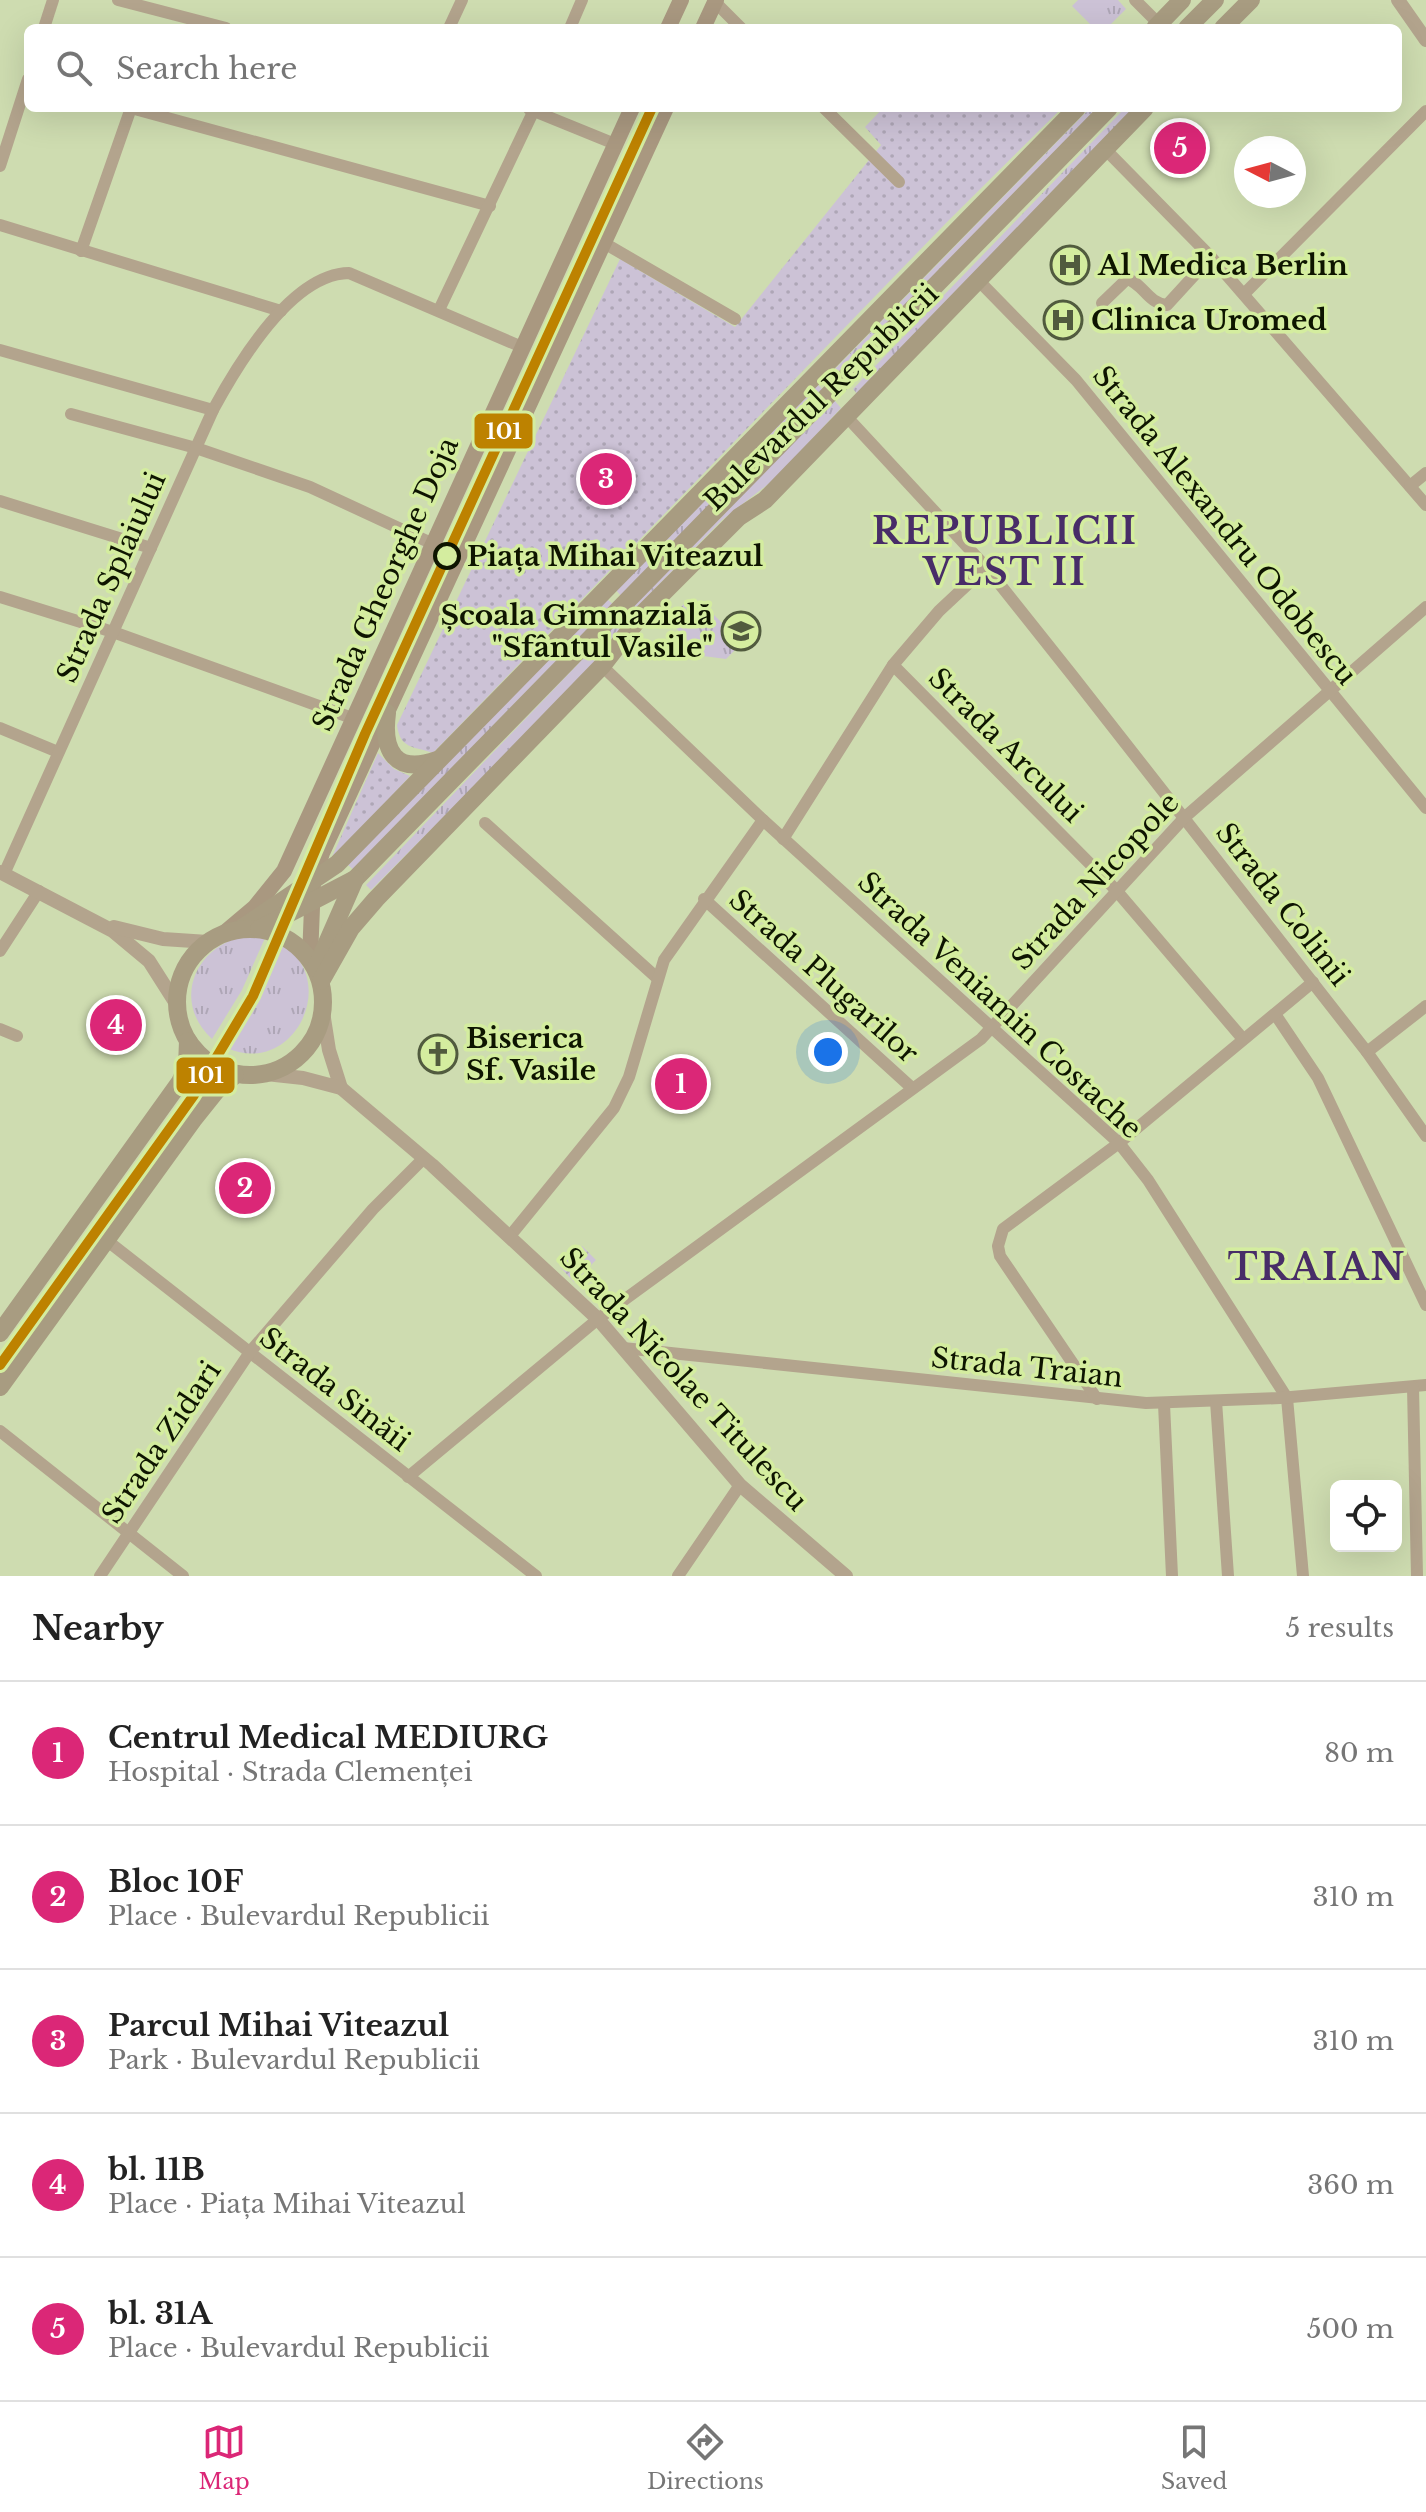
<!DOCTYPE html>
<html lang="en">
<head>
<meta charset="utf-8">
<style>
  :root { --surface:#fff; --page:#f2f2f2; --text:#222; --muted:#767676; --line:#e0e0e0; --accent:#db2777 }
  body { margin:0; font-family:"Libre Baskerville",serif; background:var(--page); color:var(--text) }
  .controls { position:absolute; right:24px; bottom:24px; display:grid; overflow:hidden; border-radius:12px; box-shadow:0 8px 32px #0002 }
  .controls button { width:72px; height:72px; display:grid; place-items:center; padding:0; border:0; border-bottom:2px solid var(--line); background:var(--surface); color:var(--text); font:40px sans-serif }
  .compass { position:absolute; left:1234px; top:136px; width:72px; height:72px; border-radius:50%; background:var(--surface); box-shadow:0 8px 32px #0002; rotate:276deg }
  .you { position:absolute; left:828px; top:1052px; width:28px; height:28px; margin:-20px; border:6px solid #fff; border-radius:50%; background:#1a73e8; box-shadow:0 0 0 12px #1a73e833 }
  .badge { display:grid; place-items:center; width:52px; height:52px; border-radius:50%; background:var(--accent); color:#fff; font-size:26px; font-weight:700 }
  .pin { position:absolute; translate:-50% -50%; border:4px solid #fff; box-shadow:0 2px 8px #0006 }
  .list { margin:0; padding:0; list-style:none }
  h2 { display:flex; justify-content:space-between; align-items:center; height:104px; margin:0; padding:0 32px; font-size:34px }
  h2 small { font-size:26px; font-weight:400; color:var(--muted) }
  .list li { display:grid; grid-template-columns:52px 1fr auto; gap:24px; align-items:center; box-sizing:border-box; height:144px; padding:0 32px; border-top:2px solid var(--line) }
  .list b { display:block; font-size:30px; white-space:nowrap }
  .list p { margin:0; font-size:26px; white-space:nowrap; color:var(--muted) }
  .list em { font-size:26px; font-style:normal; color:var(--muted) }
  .icon { flex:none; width:44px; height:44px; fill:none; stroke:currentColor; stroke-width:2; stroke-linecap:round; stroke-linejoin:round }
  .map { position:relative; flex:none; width:1426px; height:1576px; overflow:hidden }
  .search { position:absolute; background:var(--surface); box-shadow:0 8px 32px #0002; left:24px; right:24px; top:24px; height:88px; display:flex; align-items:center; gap:20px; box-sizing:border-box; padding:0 28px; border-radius:12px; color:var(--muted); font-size:30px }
  .sheet { height:824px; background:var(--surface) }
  nav { display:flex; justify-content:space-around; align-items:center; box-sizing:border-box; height:112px; border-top:2px solid var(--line); background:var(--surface); font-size:22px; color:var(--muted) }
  nav a { display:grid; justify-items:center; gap:4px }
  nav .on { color:var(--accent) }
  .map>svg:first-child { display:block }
  .grass { fill:url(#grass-tufts) }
  .park { fill:url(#park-dots) }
  .garden { fill:url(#garden-furrows) }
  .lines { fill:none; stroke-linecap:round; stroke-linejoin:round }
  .minor { stroke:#b3a48d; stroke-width:12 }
  .tertiary { stroke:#b3a48d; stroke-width:14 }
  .secondary { stroke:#a99880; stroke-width:16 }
  .primary { stroke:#a89c81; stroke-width:18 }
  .tram-1-casing { stroke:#d4ed9f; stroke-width:16 }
  .tram-1 { stroke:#bd8200; stroke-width:10 }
  .stop-dot { fill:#d4ed9f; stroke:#0e1500; stroke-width:4 }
  .labels { text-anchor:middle; stroke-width:7; stroke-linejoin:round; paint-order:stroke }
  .poi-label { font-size:28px; font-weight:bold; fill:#0e1500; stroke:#d4ed9f; text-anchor:start }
  .street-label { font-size:28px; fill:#0e1500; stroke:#d4ed9f }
  .stop-label { font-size:28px; font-weight:bold; fill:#0e1500; stroke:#d4ed9f; text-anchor:start }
  .district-label { font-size:36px; font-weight:bold; letter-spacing:2px; fill:#482d68; stroke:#d4ed9f }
  .line-badge { stroke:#d4ed9f; stroke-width:3 }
  .badge-label { font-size:22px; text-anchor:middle; font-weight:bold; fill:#fff }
</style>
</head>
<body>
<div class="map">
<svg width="1426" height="1576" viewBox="0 0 1426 1576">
  <defs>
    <pattern id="grass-tufts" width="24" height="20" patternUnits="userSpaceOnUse" patternTransform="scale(2)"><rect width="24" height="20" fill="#ccc2d6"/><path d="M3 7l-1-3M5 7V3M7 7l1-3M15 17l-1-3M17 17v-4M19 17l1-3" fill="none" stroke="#aea6b6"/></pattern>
    <pattern id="park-dots" width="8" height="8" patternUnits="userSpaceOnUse" patternTransform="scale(2)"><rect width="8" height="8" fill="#ccc2d6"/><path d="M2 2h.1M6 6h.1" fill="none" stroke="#aea6b6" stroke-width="1.8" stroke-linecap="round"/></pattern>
    <pattern id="garden-furrows" width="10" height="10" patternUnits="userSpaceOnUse" patternTransform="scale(2)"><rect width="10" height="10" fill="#ccc2d6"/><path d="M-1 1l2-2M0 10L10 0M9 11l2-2" fill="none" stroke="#aea6b6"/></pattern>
  </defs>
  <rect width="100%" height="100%" fill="#cedcb0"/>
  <!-- grass -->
  <g class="grass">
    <path d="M1078,0H1118L1126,9L1107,28H1094L1072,6Z"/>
    <path d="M1090,108H1105L841,377L835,369Z"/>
    <path d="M1125,108H1139L859,396L853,389Z"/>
    <path d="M816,383L823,390L623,598L614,588Z"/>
    <path d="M834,400L841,408L776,478L722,520L634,610L631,606Z"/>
    <path d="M607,599L615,606L355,871L348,865Z"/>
    <path d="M684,604L696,616L705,606L742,643L726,659L703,656L668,620Z"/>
    <path d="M624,616L627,620L582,678L371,890L366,885Z"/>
    <path d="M250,935L265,938L242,990L212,1039C170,1000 196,943 250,935Z"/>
    <path d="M280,943C342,979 294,1078 227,1048L256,998Z"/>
  </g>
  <!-- park -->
  <g class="park">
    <path d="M883,108H1062L946,223L433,753C413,746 400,749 397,725L620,259L735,327L881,145L865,127Z"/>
    <path d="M378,753L394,769L410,776L328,866Z"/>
  </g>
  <!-- garden -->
  <path class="garden" d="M582,1246L596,1260L574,1282L560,1267Z"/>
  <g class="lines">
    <!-- minor -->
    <g class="minor">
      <path d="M118,0L226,28"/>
      <path d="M1135,0L1159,24"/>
      <path d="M715,2L741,28"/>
      <path d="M44,28L53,0"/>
      <path d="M449,28L462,0"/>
      <path d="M570,28L582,0"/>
      <path d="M131,108L490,206"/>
      <path d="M824,108L899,182"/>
      <path d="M529,109L615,144"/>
      <path d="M1105,149L1211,257L1426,505"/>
      <path d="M0,166L28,79"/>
      <path d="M0,225L281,311"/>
      <path d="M604,243L735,319"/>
      <path d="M81,251L131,108"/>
      <path d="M979,281L1076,380L1426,808"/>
      <path d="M1244,294L1426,111"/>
      <path d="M1102,303L1127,279C1144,284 1147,303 1167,305L1211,257"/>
      <path d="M439,310L535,108"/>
      <path d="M0,350L213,410"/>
      <path d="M71,414L196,448L310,487L431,543"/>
      <path d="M846,416L986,567L1072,675L1367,1052L1426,1136"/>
      <path d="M1410,486L1426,473"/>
      <path d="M0,501L151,548"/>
      <path d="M0,597L113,632L352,718"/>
      <path d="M893,665L1115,889L1243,1039"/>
      <path d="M602,666L763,820L1119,1143L1148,1180L1287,1398L1303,1576"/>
      <path d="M0,728L58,752"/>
      <path d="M485,823L656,977"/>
      <path d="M783,839L893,665L939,611L986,567"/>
      <path d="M4,874L213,410C238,364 291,274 349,273L522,347"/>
      <path d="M704,899L912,1088"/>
      <path d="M0,951L39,891"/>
      <path d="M1275,1014L1318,1078L1426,1305"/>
      <path d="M0,1029L17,1036"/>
      <path d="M1367,1052L1426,1006"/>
      <path d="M510,1236L614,1108L629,1077L664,960L763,820"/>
      <path d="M105,1239L536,1576"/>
      <path d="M623,1348L1146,1403L1280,1398L1426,1385"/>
      <path d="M1413,1387L1417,1576"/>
      <path d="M1097,1399L1000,1256L998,1246L1003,1229L1119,1143L1313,982"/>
      <path d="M1216,1401L1228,1576"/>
      <path d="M1164,1404L1172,1576"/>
      <path d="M0,1431L183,1576"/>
      <path d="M408,1477L598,1319L981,1039L1185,817L1426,607"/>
      <path d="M100,1576L250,1352L373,1209L424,1158"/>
      <path d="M678,1576L740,1485"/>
    </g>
    <!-- tertiary -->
    <g class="tertiary">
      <path d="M1398,0L1426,40"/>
      <path d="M0,872L113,931L149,961L177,1005"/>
      <path d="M114,927L163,939L208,942"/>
      <path d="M323,1012L329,1050L341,1088"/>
      <path d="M266,1074L303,1078L341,1088L432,1165L598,1319L740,1485L846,1576"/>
    </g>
    <!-- secondary -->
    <g class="secondary">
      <path d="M668,28L681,0"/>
      <path d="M703,28L716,0"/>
      <path d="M223,934L255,907L284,871L632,108"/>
      <path d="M310,958L313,882L322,853L666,108"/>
    </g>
    <!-- primary -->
    <g class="primary">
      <path d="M1155,28L1182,0"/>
      <path d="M1187,28L1215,0"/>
      <path d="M1223,28L1251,0"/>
      <path d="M387,713C382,751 395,775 437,760"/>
      <path d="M242,928L337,864L1077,108"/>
      <circle cx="250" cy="1002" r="73"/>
      <path d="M259,929L355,879L1109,108"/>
      <path d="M316,968L355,879"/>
      <path d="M321,981L351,928L376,899L602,666L643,613L739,517L765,500L1145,108"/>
      <path d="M0,1333L180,1082L187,1066L188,1041"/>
      <path d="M0,1387L193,1120L217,1090L235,1075"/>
    </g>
    <defs>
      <path id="tram-1" d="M0,1365L194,1095L253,996L365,734L652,108"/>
    </defs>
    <!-- tram-1 casing -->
    <use href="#tram-1" class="tram-1-casing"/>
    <!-- tram-1 -->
    <use href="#tram-1" class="tram-1"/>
  </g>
  <!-- icons -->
  <defs>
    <symbol id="hospital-ring" viewBox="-11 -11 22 22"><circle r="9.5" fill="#d4ed9f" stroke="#515b3e" stroke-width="1.5"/><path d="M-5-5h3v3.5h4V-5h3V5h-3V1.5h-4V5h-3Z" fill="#515b3e"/></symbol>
    <symbol id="school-ring" viewBox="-11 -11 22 22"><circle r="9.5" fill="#d4ed9f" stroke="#515b3e" stroke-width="1.5"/><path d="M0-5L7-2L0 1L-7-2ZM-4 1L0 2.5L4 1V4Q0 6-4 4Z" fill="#515b3e"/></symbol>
    <symbol id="church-ring" viewBox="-11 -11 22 22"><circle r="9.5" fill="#d4ed9f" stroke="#515b3e" stroke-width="1.5"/><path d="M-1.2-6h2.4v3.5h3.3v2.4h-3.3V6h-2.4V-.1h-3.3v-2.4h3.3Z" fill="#515b3e"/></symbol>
  </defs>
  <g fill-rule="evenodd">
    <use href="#hospital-ring" x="1048" y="243" width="44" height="44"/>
    <use href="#hospital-ring" x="1041" y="298" width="44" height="44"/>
    <use href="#school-ring" x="719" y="609" width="44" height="44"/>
    <use href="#church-ring" x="416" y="1032" width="44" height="44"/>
  </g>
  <!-- markers -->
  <circle class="stop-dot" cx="447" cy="556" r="12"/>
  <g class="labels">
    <!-- poi labels -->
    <g class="poi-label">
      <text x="1098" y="275">Al Medica Berlin</text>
      <text x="1091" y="330">Clinica Uromed</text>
      <text x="713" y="625" text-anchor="end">Școala Gimnazială<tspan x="713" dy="32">"Sfântul Vasile"</tspan></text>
      <text x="466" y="1048">Biserica<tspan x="466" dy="32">Sf. Vasile</tspan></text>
    </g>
    <!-- street labels -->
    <g class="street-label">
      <text transform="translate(821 397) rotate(-44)" y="10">Bulevardul Republicii</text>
      <text transform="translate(1225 525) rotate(51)" y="10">Strada Alexandru Odobescu</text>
      <text transform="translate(111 577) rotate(-66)" y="10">Strada Splaiului</text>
      <text transform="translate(385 584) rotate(-66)" y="10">Strada Gheorghe Doja</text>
      <text transform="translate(1006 745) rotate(45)" y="10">Strada Arcului</text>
      <text transform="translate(1095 881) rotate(-47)" y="10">Strada Nicopole</text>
      <text transform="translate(1283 904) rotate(52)" y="10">Strada Colinii</text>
      <text transform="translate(824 976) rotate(42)" y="10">Strada Plugarilor</text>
      <text transform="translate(1000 1005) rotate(43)" y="10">Strada Veniamin Costache</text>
      <text transform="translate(1027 1367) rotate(6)" y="10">Strada Traian</text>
      <text transform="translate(684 1379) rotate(47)" y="10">Strada Nicolae Titulescu</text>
      <text transform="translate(335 1389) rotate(38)" y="10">Strada Sinăii</text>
      <text transform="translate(161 1442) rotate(-56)" y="10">Strada Zidari</text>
    </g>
    <!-- stop labels -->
    <g class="stop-label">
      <text x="467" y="566">Piața Mihai Viteazul</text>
    </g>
    <!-- district labels -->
    <g class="district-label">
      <text x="1005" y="544">REPUBLICII<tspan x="1005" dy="41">VEST II</tspan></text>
      <text x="1317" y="1280">TRAIAN</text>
    </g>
  </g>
  <g class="line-badge">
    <rect x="473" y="412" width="61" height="38" rx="8" fill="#bd8200"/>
    <rect x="175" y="1056" width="61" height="39" rx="8" fill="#bd8200"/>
  </g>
  <g class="badge-label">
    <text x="504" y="439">101</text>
    <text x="206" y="1083">101</text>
  </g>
</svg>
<div class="controls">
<button><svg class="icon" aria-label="locate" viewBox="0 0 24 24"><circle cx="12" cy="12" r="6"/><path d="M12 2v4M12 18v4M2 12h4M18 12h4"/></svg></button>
</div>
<svg class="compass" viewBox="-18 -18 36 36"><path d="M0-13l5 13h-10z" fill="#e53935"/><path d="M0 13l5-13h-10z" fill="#767676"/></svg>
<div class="you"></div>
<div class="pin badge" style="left:681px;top:1084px">1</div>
<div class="pin badge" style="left:245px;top:1188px">2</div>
<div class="pin badge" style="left:606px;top:479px">3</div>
<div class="pin badge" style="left:116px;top:1025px">4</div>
<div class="pin badge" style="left:1180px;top:148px">5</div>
<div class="search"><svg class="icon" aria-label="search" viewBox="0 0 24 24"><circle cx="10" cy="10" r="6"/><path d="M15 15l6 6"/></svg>Search here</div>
</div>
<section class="sheet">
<h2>Nearby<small>5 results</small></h2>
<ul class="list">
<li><span class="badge">1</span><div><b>Centrul Medical MEDIURG</b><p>Hospital · Strada Clemenței</p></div><em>80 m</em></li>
<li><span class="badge">2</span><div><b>Bloc 10F</b><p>Place · Bulevardul Republicii</p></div><em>310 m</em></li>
<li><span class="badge">3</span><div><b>Parcul Mihai Viteazul</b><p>Park · Bulevardul Republicii</p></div><em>310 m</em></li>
<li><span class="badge">4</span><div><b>bl. 11B</b><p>Place · Piața Mihai Viteazul</p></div><em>360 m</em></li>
<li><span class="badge">5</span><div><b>bl. 31A</b><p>Place · Bulevardul Republicii</p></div><em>500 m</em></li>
</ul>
</section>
<nav>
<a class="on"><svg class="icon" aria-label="map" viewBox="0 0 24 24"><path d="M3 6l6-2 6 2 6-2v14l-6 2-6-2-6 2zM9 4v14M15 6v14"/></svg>Map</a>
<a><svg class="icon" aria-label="directions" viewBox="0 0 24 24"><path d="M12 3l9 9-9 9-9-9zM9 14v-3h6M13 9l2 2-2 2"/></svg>Directions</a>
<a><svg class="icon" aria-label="saved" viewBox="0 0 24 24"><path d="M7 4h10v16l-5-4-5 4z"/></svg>Saved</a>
</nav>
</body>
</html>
